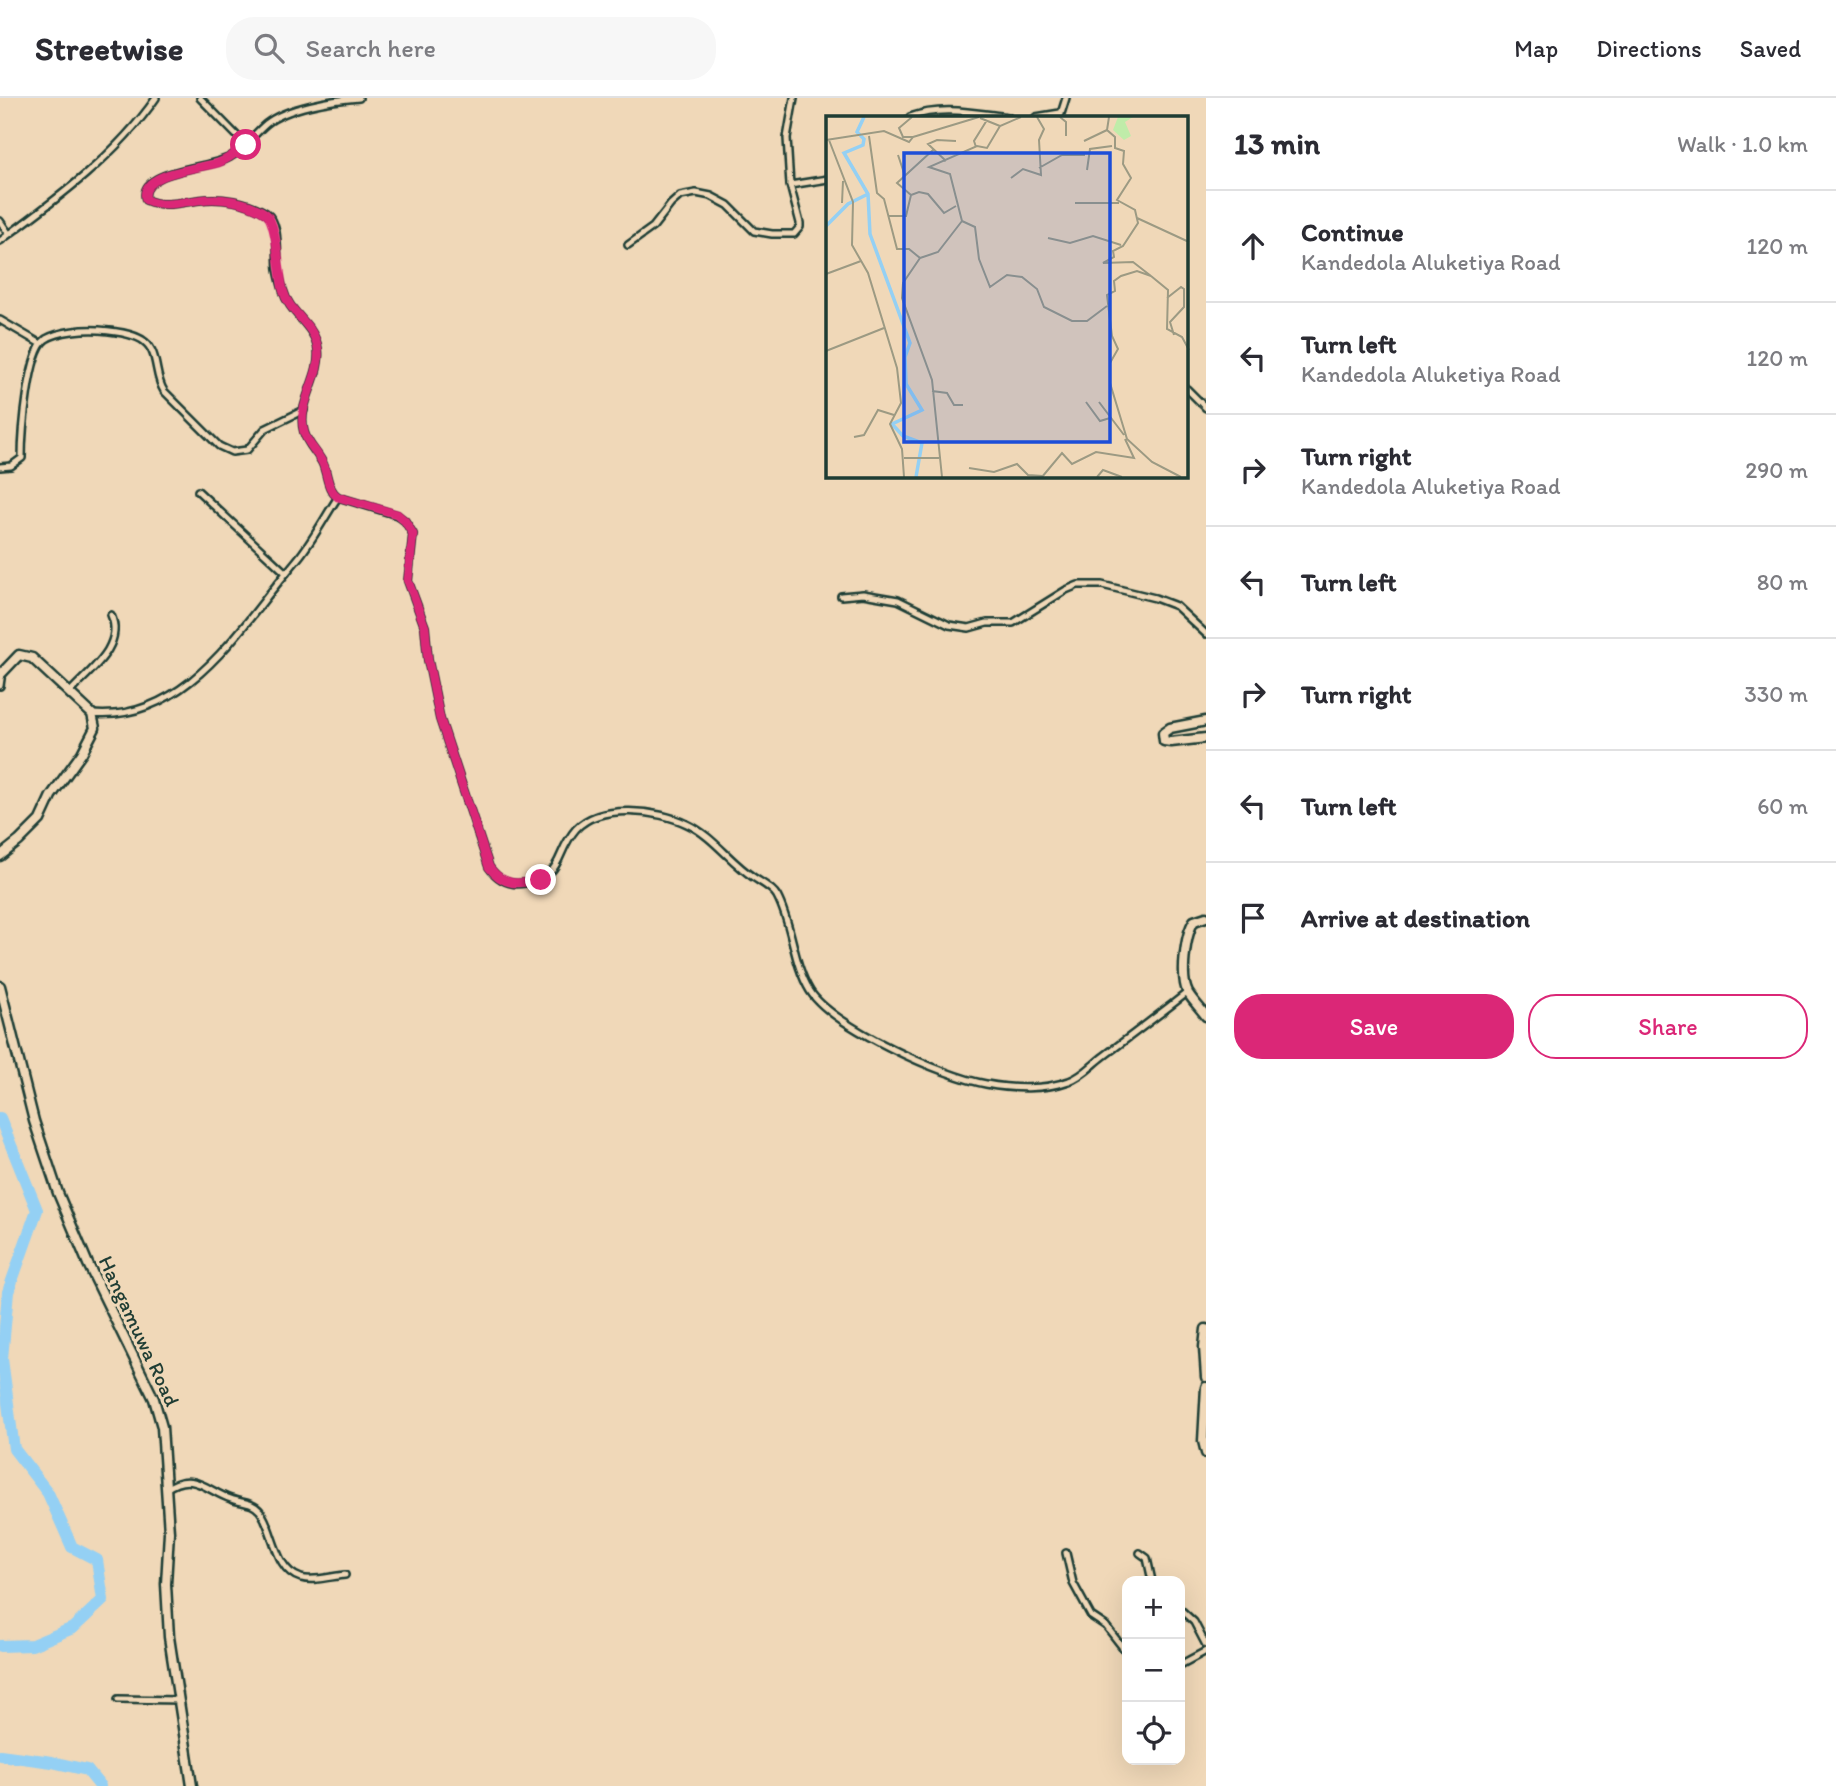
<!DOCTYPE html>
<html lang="en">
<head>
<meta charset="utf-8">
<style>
  :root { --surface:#fff; --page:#f7f7f7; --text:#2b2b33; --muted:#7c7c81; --line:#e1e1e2; --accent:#db2777 }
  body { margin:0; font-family:Itim,sans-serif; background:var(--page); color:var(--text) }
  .controls { position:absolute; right:21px; bottom:21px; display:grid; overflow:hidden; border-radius:14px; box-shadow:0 7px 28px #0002 }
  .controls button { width:63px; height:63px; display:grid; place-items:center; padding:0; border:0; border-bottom:2px solid var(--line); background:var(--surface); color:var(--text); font:35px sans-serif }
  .stop { position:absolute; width:21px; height:21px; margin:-16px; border:5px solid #db2777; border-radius:50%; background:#fff }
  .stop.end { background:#db2777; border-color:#fff; box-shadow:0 2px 7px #0008 }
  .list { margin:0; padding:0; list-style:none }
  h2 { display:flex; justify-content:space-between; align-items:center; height:91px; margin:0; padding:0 28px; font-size:30px }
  h2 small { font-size:23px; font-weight:400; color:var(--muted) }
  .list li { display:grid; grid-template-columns:46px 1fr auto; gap:21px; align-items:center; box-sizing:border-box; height:112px; padding:0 28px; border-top:2px solid var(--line) }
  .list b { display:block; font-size:26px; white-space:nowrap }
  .list p { margin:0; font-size:23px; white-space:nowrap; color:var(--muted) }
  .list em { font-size:23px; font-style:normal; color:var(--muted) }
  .actions { display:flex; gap:14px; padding:21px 28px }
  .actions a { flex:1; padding:16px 0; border:2px solid var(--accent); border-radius:28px; text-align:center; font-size:24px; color:var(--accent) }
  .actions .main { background:var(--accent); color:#fff }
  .icon { flex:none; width:38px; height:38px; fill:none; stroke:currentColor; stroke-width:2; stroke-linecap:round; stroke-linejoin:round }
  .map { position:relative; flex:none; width:1206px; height:1688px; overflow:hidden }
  header { display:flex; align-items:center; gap:42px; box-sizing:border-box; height:98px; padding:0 35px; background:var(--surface); border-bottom:2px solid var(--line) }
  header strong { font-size:33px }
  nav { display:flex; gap:38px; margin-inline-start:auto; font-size:24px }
  .search { width:490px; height:63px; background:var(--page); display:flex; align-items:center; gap:18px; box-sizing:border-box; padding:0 24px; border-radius:28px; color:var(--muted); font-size:26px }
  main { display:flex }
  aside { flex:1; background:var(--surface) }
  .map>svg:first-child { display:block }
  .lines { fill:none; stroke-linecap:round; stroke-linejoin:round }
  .river { stroke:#94d0f4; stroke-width:12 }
  .street-casing { stroke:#1f3d34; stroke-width:10 }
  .secondary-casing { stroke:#1f3d34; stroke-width:13 }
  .street { stroke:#f0d8b8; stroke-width:5 }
  .secondary { stroke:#f0d8b8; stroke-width:8 }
  .route { stroke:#db2777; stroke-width:9 }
  .labels { text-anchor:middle; stroke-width:6; stroke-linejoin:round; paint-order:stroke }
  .street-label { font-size:21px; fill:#1f3d34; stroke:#f0d8b8 }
  .inset-river { fill:none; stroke:#94d0f4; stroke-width:3.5 }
  .inset-road { fill:none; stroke:#9c9a83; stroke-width:2 }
  .view { fill:#1d4ed8; fill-opacity:0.15; stroke:#1d4ed8; stroke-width:3.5 }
  .inset-edge { fill:none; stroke:#1f3d34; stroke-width:3.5 }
</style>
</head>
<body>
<header>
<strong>Streetwise</strong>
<div class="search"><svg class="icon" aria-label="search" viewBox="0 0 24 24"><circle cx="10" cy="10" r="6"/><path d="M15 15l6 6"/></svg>Search here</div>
<nav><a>Map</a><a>Directions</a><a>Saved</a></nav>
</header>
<main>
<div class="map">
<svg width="1206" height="1688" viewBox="0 0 1206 1688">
  <rect width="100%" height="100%" fill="#f0d8b8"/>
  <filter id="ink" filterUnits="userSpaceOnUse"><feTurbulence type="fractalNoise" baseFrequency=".0143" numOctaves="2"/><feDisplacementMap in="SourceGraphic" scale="14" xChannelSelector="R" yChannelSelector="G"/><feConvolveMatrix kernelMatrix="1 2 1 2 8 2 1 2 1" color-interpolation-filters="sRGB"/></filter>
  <g filter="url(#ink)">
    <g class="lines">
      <!-- river -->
      <g class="river">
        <path d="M0,1020L37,1112L8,1194L2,1261L14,1351L48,1395L72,1449L97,1462L103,1502L73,1530L32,1547L0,1548"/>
        <path d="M0,1657L52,1664L87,1672L100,1688"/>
      </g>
      <defs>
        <g id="street">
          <path d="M200,0L246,47"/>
          <path d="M359,0C333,2 287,9 266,26C253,37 244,51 230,59C211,71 137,71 146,102C164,110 181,104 199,102C219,99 248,103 266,115C281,126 276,155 278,171C279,178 281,185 283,192C289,216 315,227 318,251C322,279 296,306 304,334C307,346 318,355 323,366C328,378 327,391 338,399L397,417L405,423L413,436L408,483L425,529L428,562L440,621L489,769C498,782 509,788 525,785C565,778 554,756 576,731C600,705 658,712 687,726C713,738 729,763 753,779C760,784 773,790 777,798C793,828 792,863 810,893C832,928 944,979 986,986C1012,991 1044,992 1069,983C1082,979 1093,966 1104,958C1132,937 1160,916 1188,894"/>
          <path d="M910,19C942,7 975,15 1008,19"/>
          <path d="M1036,19L1060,15"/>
          <path d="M1060,19L1066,0"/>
          <path d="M790,87L828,81"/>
          <path d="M0,123L9,136"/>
          <path d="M0,143C57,101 116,58 156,0"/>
          <path d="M628,147L653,129L671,106L680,98L696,95L711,98L728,107L754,133L772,136H794L800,129V125L790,87L787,40L794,0"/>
          <path d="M0,222L41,246"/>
          <path d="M1187,291L1206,310"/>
          <path d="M0,369L11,368L22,360C22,338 28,253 46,241C59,233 85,231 99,232C112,233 135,235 145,244C159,255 154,278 164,293L219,348L232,354L247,352L265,331L304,312"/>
          <path d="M198,393L286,475"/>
          <path d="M841,498L863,496L898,502L949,527L969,530L987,525H1013L1066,492L1078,487H1102L1155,500L1176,508L1206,536"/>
          <path d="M0,588L2,574"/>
          <path d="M70,594C89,573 125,548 111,517"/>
          <path d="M92,616C170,623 221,558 263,504C275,488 288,473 300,458C314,440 325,419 338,399"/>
          <path d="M166,1391C193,1372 207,1393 231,1401C241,1405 253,1404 260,1413C274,1431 274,1472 301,1480C313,1484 332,1478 345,1477"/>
          <path d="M1066,1455L1073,1485L1091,1518L1106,1528L1127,1555"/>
          <path d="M1140,1455L1147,1460L1152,1483"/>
          <path d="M1180,1511L1194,1524L1206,1547"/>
          <path d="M1180,1567L1206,1553"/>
          <path d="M118,1601L179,1602"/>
        </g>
        <g id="secondary">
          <path d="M0,577L19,557L32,560L92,616L95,630L82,655L51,698L40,722L19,743L0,758"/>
          <path d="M1206,623L1170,630L1163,635L1164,643L1171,644L1206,640"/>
          <path d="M1206,819L1194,823C1185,837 1180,880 1188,895C1193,903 1200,910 1206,918"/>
          <path d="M0,888L34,1023L58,1095L88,1166L154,1301L162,1329L169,1434L166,1486L169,1539L192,1688"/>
          <path d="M1206,1231L1204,1249L1206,1279"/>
          <path d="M1206,1289L1203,1343L1206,1355"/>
        </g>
      </defs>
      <!-- street casing -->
      <use href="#street" class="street-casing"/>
      <!-- secondary casing -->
      <use href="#secondary" class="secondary-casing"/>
      <!-- street -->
      <use href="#street" class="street"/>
      <!-- secondary -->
      <use href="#secondary" class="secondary"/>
    </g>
  </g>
  <g class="lines" filter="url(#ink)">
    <!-- route -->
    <path class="route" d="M246,47C237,54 229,61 218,65C199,71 138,74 146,102C164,110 181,104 199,102C219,99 248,103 266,116C277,124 279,175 283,192C289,216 315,226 318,251C322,279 296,306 304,334C307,346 318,354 323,366C328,378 327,391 338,399L397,416L405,423L413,436L408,483L425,529L428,562L440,621L489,769C504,789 519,786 541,782"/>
  </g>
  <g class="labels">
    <!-- street labels -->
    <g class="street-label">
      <text transform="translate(139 1233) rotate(65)" y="7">Hangamuwa Road</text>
    </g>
  </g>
  <!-- overview -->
  <g transform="translate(826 18)">
    <rect width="362" height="362" fill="#f0d8b8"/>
    <path d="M292,1H307L299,6L305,20L298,24L287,14Z" fill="#bfeca9"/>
    <path class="inset-river" d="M38,1L31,16L38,23L37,29L18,37L42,78L44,118L84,227L79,241L80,268L96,294L66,308L77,320L96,327L90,361M0,110L22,88L42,78"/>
    <path class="inset-road" d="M234,1L240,6V20M283,1L281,14L289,21V32L298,35L297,48L305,62L291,84L309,94L312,107L297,130L287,135L288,141L277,147L307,146L325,160L311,155L295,160L288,165L289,175L281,179L286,220L292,233L284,247V267L301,323L326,346L355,361M154,2L174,10M43,20L51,77L58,83L71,133H83L94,142L77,167L76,182L106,264L116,361M87,21L153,1M0,24L58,15L83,26L87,21H77L73,12L86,1M3,24L27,86L26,129L42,157L71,252L75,287L64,308L76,333L78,361M258,25L281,14M150,31L148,25L161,4M72,39L79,60M120,45L102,28L111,24L130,25M213,52L236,39H259M261,54L264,33L286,30M185,62L197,53L215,59L213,24L218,13L211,1M85,79L71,67L107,34M16,87L17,65M249,87H293M62,100H80L85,79L93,76L102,78L118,97L130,90M311,102L363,126M136,105L149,111L153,143L164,171L181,159L196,161L211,173L218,191L246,205H261L281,190M136,105L124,58L103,51L151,30L161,32L174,10L195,1M222,122L244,127L267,120L295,129M94,142L112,136L136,105M0,158L35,145M325,160L342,174L341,213L356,221L363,234M341,182L355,171L358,173V191L344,206L348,219M0,235L58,212M106,275L121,277L128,289H137M260,286L274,305L284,302M273,286L298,319M28,321L38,319L52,294L68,299M78,342H113M143,352L168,356L191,348L202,359L217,360M216,361L236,337L246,348L270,336L308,342L299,323M271,361L277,354L296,361"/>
    <path class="view" d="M78,37H284V326H78Z"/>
    <rect width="362" height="362" class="inset-edge"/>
  </g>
</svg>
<div class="controls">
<button>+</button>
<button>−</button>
<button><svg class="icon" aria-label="locate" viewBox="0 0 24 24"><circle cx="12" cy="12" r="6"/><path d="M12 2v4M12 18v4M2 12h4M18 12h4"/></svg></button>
</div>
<div class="stop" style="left:246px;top:47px"></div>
<div class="stop end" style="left:541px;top:782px"></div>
</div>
<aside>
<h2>13 min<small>Walk · 1.0 km</small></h2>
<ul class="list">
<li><svg class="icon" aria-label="ahead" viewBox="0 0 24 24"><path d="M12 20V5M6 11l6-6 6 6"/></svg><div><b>Continue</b><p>Kandedola Aluketiya Road</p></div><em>120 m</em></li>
<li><svg class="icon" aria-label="left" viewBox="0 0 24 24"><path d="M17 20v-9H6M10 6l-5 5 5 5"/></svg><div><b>Turn left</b><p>Kandedola Aluketiya Road</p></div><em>120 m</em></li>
<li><svg class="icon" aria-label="right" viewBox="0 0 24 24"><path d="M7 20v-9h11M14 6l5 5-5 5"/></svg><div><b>Turn right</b><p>Kandedola Aluketiya Road</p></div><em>290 m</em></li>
<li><svg class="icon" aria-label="left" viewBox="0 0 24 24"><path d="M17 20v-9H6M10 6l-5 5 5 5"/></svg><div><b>Turn left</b></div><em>80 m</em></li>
<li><svg class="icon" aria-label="right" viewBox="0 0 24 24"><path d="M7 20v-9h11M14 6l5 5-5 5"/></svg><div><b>Turn right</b></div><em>330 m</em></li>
<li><svg class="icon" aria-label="left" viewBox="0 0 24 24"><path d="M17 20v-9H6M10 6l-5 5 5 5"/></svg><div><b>Turn left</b></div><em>60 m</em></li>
<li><svg class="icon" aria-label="arrive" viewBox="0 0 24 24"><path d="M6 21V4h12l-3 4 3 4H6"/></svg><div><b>Arrive at destination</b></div></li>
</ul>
<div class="actions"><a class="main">Save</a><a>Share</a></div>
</aside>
</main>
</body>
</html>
